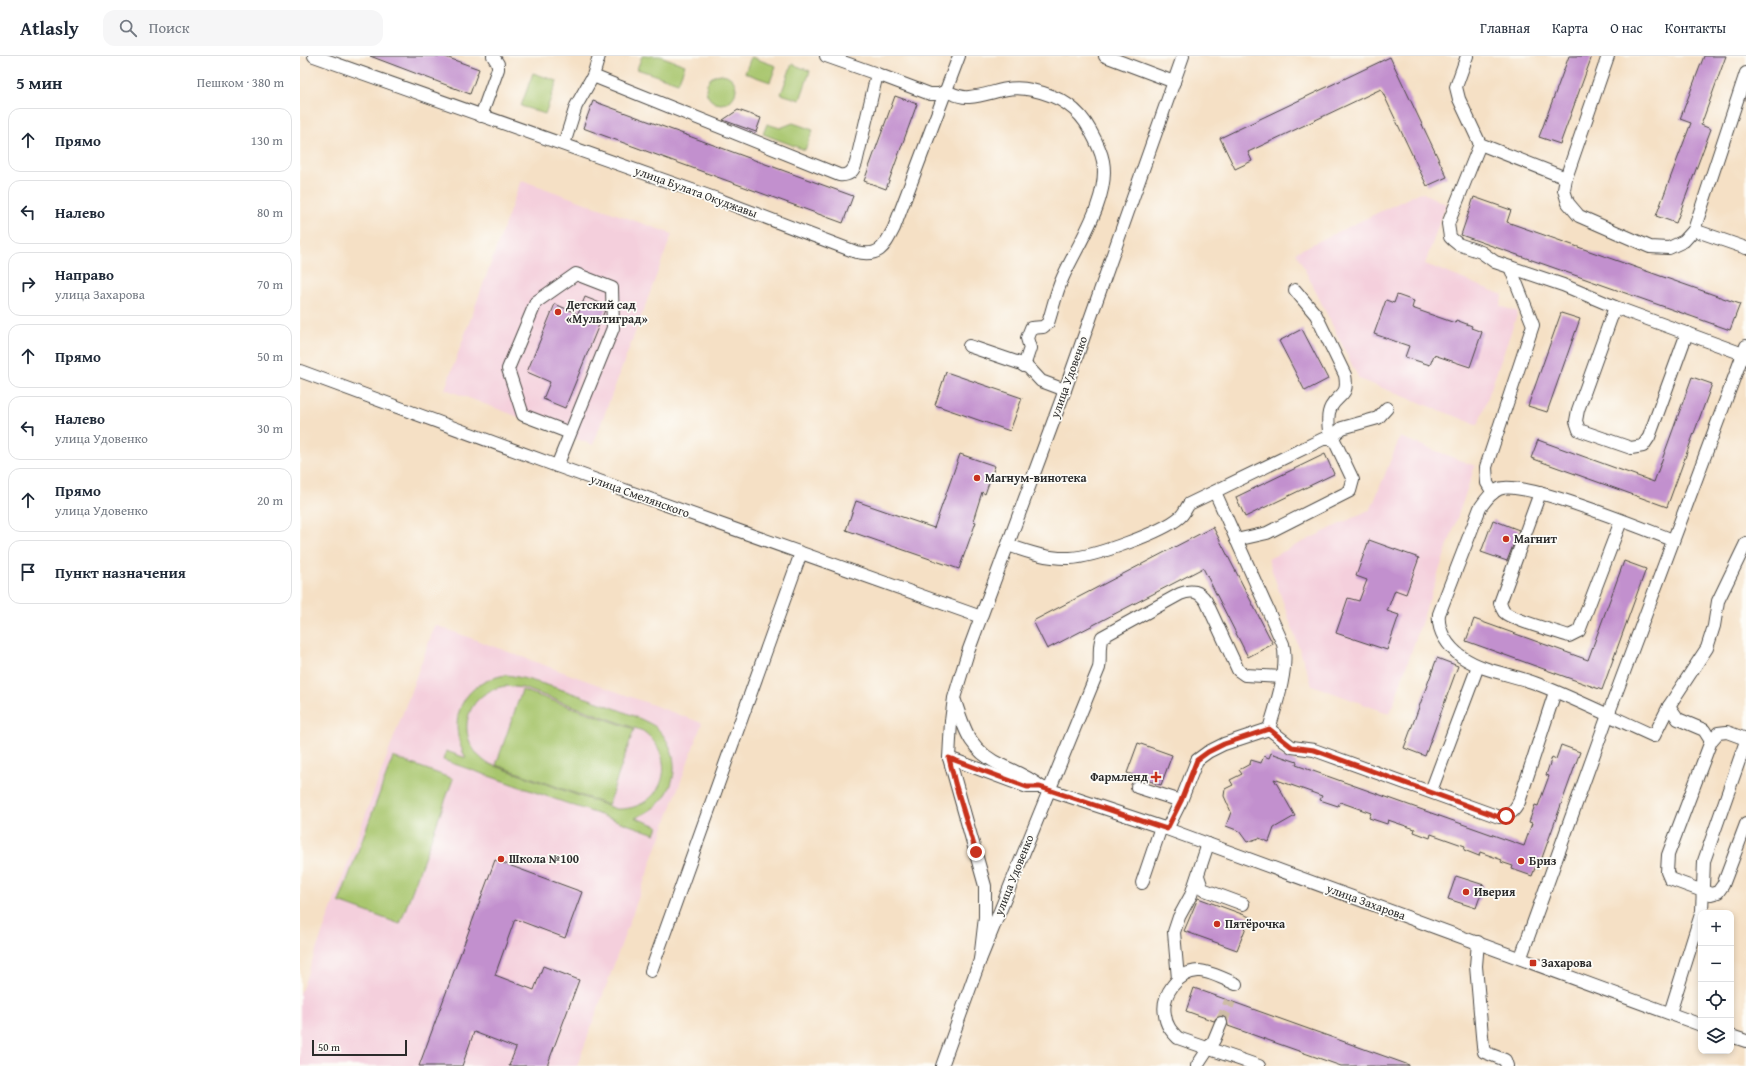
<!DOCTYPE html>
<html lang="ru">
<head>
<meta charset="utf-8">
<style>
  :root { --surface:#fff; --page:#f6f6f7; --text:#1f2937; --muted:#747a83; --line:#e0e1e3 }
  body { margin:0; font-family:"Gentium Book Plus",serif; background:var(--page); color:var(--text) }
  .controls { position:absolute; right:12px; bottom:12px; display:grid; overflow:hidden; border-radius:8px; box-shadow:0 2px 6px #0003 }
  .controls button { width:36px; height:36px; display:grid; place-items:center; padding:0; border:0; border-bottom:1px solid var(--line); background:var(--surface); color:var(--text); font:20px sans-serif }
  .scale { position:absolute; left:12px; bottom:10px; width:95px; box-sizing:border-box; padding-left:4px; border:2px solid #2b2b2b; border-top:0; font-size:11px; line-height:14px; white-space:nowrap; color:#2b2b2b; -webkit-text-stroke:3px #fdfcf7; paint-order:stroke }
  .stop { position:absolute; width:12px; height:12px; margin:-9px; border:3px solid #c8321e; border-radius:50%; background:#fff }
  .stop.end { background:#c8321e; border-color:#fff; box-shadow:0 1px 4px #0008 }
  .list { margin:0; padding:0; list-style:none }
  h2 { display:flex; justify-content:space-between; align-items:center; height:52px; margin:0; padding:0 16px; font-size:17px }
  h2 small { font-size:13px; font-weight:400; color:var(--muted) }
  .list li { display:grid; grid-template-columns:26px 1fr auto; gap:12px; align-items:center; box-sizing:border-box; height:64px; margin:0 8px 8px; padding:0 8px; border:1px solid var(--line); border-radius:12px }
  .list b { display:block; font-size:15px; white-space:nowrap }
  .list p { margin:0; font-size:13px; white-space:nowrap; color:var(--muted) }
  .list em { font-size:13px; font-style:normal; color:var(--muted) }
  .icon { flex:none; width:22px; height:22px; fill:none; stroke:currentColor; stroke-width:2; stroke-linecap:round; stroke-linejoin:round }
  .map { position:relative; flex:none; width:1446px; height:1010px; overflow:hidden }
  header { display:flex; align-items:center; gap:24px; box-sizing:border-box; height:56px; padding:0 20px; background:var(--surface); border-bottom:1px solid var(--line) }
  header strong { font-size:19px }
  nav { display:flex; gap:22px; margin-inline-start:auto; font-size:14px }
  .search { width:280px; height:36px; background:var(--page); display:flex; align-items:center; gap:10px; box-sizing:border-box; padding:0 14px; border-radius:12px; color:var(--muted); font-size:15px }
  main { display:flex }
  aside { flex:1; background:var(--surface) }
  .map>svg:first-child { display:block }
  .built { fill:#f4cfdc }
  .green { fill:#a8c66d; stroke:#6a784c; fill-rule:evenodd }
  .building { fill:#c290ce }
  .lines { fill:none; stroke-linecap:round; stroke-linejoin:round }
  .minor-tunnel { stroke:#cdbca6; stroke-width:12; stroke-dasharray:12 6; stroke-linecap:butt }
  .minor-casing { stroke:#494642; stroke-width:14 }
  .minor { stroke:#fff; stroke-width:12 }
  .route { stroke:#c8321e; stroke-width:5 }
  .poi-dot { fill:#c8321e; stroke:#fdfcf7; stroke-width:1.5 }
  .labels { text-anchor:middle; stroke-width:3.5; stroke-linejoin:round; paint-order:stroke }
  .street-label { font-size:12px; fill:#2b2b2b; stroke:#fdfcf7 }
  .poi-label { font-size:12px; font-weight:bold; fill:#2b2b2b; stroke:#fdfcf7; text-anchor:start }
</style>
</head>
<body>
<header>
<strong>Atlasly</strong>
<div class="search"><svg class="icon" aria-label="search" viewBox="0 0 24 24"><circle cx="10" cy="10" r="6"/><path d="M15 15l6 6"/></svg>Поиск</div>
<nav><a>Главная</a><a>Карта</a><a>О нас</a><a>Контакты</a></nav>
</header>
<main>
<aside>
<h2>5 мин<small>Пешком · 380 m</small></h2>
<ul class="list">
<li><svg class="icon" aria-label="ahead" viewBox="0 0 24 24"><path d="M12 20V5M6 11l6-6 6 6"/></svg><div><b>Прямо</b></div><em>130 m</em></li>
<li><svg class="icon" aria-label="left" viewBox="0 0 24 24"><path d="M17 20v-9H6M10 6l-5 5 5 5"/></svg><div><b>Налево</b></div><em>80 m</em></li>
<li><svg class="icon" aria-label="right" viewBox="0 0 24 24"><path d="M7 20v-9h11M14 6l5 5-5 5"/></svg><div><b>Направо</b><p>улица Захарова</p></div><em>70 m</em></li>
<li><svg class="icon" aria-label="ahead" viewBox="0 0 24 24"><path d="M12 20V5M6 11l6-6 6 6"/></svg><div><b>Прямо</b></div><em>50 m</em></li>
<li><svg class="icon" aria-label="left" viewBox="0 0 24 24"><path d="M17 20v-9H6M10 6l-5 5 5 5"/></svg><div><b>Налево</b><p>улица Удовенко</p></div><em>30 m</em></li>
<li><svg class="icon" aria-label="ahead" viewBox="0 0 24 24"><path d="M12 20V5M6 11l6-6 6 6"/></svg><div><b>Прямо</b><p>улица Удовенко</p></div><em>20 m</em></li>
<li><svg class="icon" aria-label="arrive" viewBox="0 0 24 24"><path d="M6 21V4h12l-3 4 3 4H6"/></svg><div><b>Пункт назначения</b></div></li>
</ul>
</aside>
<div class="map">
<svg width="1446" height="1010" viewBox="0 0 1446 1010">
  <rect width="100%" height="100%" fill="#fdfcf7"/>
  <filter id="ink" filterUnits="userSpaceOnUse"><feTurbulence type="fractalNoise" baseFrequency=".025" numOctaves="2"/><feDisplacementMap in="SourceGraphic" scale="8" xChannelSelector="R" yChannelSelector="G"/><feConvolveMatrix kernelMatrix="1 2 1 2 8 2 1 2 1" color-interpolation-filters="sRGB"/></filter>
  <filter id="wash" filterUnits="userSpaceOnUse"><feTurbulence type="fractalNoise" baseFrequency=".012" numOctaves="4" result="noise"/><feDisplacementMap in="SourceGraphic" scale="16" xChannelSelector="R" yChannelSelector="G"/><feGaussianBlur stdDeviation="0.9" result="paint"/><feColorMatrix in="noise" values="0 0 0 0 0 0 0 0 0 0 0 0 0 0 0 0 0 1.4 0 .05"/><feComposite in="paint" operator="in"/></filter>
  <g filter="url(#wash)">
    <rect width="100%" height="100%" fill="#f5e0c5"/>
    <!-- built -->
    <g class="built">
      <path d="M221,124L372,178L293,389L145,333Z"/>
      <path d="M1121,136L1146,148L1125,208L1203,239L1200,250L1218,256L1178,369L1059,323L996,196Z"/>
      <path d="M1100,381L1175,410L1090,658L1012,629L968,503L1071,453Z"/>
      <path d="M135,569L402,667L277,1010H0V938Z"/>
    </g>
    <!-- green -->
    <g class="green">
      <path d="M342,0H360L385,9L378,27L337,13Z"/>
      <path d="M451,1L476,10L470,26L445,17Z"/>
      <path d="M492,8L510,15L500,44L481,38Z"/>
      <path d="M233,17L257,25L245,58L221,50Z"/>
      <circle cx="421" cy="33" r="15"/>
      <path d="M493,67L513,74L505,94L463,78L467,68L480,72Z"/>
      <path d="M206,619C227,620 342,659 357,672C370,685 377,704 373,722C368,743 354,754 335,762L358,770L355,778L143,704L146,695L166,702C145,664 162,626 206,619ZM206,630L223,632L343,675C381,703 363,755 316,753L187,707C153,683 164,636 206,630Z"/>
      <path d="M222,634L334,673L308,749L196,709Z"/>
      <path d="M93,701L153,723L100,868L39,846Z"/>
    </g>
    <g id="blocks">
      <!-- building -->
      <g class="building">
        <path d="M70,0H143L179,13L170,38Z"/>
        <path d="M1269,0H1292L1260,88L1239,81Z"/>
        <path d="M1404,0H1426L1401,69L1411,73L1376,167L1356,160L1391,67L1380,63Z"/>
        <path d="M1090,1L1147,121L1127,130L1081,33L948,96L952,105L935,113L920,82Z"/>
        <path d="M595,40L617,48L586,133L564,125Z"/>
        <path d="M293,45L553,140L543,167L283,72Z"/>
        <path d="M438,54L461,62L456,76L423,64Z"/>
        <path d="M1174,141L1211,154L1207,166L1440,248L1430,274L1161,179Z"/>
        <path d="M1097,239L1114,245L1112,252L1155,267L1156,264L1172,270L1171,272L1182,276L1170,311L1134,299L1130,309L1105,301L1109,290L1074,278L1086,244L1094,247Z"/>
        <path d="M285,241L305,249V254L265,352L243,343L250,326L227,316L255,248L278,258Z"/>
        <path d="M1261,257L1280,263L1247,356L1228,350Z"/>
        <path d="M1002,273L1028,323L1005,335L979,285Z"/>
        <path d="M646,316L722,342L710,375L635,349Z"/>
        <path d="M1392,321L1412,328L1367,451L1231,402L1238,384L1354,426Z"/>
        <path d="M660,398L695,410L685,438L682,436L673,465L676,466L659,513L546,474L556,445L634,472Z"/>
        <path d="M1025,398L1034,418L945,461L936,441Z"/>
        <path d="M1193,464L1219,474L1207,505L1181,496Z"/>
        <path d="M913,471L973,588L948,601L903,512L747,593L733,565Z"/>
        <path d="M1069,484L1119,502L1106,538L1095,534L1087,555L1099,559L1087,594L1036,577L1048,542L1059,545L1067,524L1056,520Z"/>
        <path d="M1324,505L1346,513L1302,634L1166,585L1174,563L1288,604Z"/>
        <path d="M1137,602L1158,610L1125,700L1104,692Z"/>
        <path d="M838,687L872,699L861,729L827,717Z"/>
        <path d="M1261,689L1280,696L1238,813L1235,812L1232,820L1212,813L1213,810L1201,806L1202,804L1180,796L1179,800L1164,794L1165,790L1131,778L1130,782L1114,776L1115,773L1088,764L1087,768L1069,762L1071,757L1040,746L1038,750L1020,744L1022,740L974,723L995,760L974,772L969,786L959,782L947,786L939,775L926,770L931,756L924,740L925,733L933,729L930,724L942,718L939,714L950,708L951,704L961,707L964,700L969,702L971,697L997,706L996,709L1224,790L1232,767L1229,766L1235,749L1238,750L1249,720L1246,719L1252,701L1256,703Z"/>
        <path d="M195,804L282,836L265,882L215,863L195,919L234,934L243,910L279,924L247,1010H209L216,992L174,976L162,1010H119Z"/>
        <path d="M1156,820L1184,829L1176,852L1148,843Z"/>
        <path d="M898,842L950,861L937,894L884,875Z"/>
        <path d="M894,932L1109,1009V1010H1041L928,970L927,963L923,960L917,961L914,965L886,955Z"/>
      </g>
    </g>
  </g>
  <g filter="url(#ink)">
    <use href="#blocks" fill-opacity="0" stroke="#494642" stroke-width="1"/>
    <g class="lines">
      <!-- minor-tunnel -->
      <path class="minor-tunnel" d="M921,967L930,945"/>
      <defs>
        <g id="minor">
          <path d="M14,0L420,144L556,196C580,201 584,191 594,172L659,0"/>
          <path d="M805,0L874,26"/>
          <path d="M1167,0L1156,31L1159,43L1180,88L1266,122"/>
          <path d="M1308,0L1266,122L1264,134L1268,147L1279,160L1350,191L1369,192L1384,185L1394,174"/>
          <path d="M1446,17L1394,174L1446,192"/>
          <path d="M577,18L630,38H639L646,35C653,38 661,42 669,41C693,39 707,28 732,34C756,39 778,51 790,74C795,83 801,94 803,105C810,142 778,188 763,221C756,236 753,252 748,267L743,271L731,272L727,282L730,292L724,310"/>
          <path d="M293,20L539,119C549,120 553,116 556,107L577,18L526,0"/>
          <path d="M181,60L198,13V8L193,0"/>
          <path d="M264,88L276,50L293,20L299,0"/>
          <path d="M1180,88L1148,168L1150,181L1153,184L1158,188L1181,196L1195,206L1263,229L1315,251L1443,298"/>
          <path d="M995,234L1016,259L1045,319C1049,341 1039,337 1031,351C1026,360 1029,373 1030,383"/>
          <path d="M1315,251L1278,354L1276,365L1279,374L1331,392L1343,390L1349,381L1387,277"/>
          <path d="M669,290L719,307L729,312L741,325L765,334"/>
          <path d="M0,315L257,410L681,561"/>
          <path d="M1030,383L1042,372L1078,362L1087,352"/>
          <path d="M257,410L313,272L312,232L276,218L236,246L208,313L223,359L270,377"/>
          <path d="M915,436L983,588C989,611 976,650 969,673L992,691L1014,694L1199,761C1210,759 1214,756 1219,746L1255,636"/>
          <path d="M1193,437L1187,427L1186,411L1233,269L1210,211"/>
          <path d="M1240,437L1200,547C1201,550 1202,553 1204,556C1212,564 1255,575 1269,580L1279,575L1321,465"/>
          <path d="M1373,484C1344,473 1222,423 1199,433C1190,437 1185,445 1180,452L1139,558C1137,575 1148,591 1162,601C1186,617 1214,618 1240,629C1278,644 1316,663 1354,680L1369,650L1407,592L1414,570L1418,545L1446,487"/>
          <path d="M708,489C728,496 748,503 770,502C794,501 863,476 880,461C884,458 886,452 889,448L1023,383H1030L1035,386L1053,424L1050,435L967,477L936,484"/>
          <path d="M655,645C665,676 671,696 703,710C716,716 729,721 741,731L867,773L1401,969"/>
          <path d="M1369,650L1378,663L1404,674L1411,685"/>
          <path d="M1446,683L1427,676L1418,677L1411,685L1368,799L1367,816L1370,823L1411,838L1418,836L1423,829L1446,768"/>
          <path d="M649,702L727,731H741"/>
          <path d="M837,731L881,745"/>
          <path d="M1131,735L1178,610"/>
          <path d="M867,773L881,745L897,704L908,696L924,688L969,673"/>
          <path d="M898,820L902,832L905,834L943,848"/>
          <path d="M842,827L861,771"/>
          <path d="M1178,886L1176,910L1183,991L1184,996L1205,1004L1207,1010"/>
          <path d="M1221,901L1308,659L1446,290"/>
          <path d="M680,904L685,861V830L649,702L651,665L654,642L668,596L765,334L883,0"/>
          <path d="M351,915L501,497"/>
          <path d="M878,923L874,876L879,861L891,839L908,788"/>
          <path d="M936,928C927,924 907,914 898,915C878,916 861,939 865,959C866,969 871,975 878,982L959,1010"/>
          <path d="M1370,957L1402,855L1404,805L1446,685"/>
          <path d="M1431,980L1446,985"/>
          <path d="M642,1010L680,904L799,612C801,601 798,591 802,581L880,538C892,533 899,535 906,545L938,614L945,619L982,621"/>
          <path d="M897,1010L914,984L921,967"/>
        </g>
      </defs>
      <!-- minor casing -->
      <use href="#minor" class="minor-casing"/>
      <!-- minor -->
      <use href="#minor" class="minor"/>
    </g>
  </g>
  <g class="lines" filter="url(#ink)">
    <!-- route -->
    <path class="route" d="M676,796L655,727L649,702L727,731H740L867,773L881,745L897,704L908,696L924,688L969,673L992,691L1014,694L1199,761L1206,760"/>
  </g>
  <!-- markers -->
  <g class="poi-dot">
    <circle cx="258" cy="256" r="4"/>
    <circle cx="677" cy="422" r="4"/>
    <circle cx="1206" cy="483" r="4"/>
    <path d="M854 715h4v4h4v4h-4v4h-4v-4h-4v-4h4z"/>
    <circle cx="201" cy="803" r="4"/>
    <circle cx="1221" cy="805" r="4"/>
    <circle cx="1166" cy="836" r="4"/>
    <circle cx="917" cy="868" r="4"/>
    <rect x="1229" y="903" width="8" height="8" rx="2"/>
  </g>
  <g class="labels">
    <!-- street labels -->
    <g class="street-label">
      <text transform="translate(396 136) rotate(20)" y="4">улица Булата Окуджавы</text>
      <text transform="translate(769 321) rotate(-70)" y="4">улица Удовенко</text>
      <text transform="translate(340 440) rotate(20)" y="4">улица Смелянского</text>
      <text transform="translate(714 819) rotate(-68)" y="4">улица Удовенко</text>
      <text transform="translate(1066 846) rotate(20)" y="4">улица Захарова</text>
    </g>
    <!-- poi labels -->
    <g class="poi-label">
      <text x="266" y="253">Детский сад<tspan x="266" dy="14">«Мультиград»</tspan></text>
      <text x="685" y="426">Магнум-винотека</text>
      <text x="1214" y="487">Магнит</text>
      <text x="848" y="725" text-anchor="end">Фармленд</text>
      <text x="209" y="807">Школа №100</text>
      <text x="1229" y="809">Бриз</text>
      <text x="1174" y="840">Иверия</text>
      <text x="925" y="872">Пятёрочка</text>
      <text x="1241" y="911">Захарова</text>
    </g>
  </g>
</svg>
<div class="controls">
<button>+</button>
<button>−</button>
<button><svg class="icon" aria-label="locate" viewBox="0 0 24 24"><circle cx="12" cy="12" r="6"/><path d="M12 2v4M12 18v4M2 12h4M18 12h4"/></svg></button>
<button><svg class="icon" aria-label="layers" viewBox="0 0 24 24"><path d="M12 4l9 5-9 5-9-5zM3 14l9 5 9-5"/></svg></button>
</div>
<div class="scale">50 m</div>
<div class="stop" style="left:1206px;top:760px"></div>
<div class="stop end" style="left:676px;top:796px"></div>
</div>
</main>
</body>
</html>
